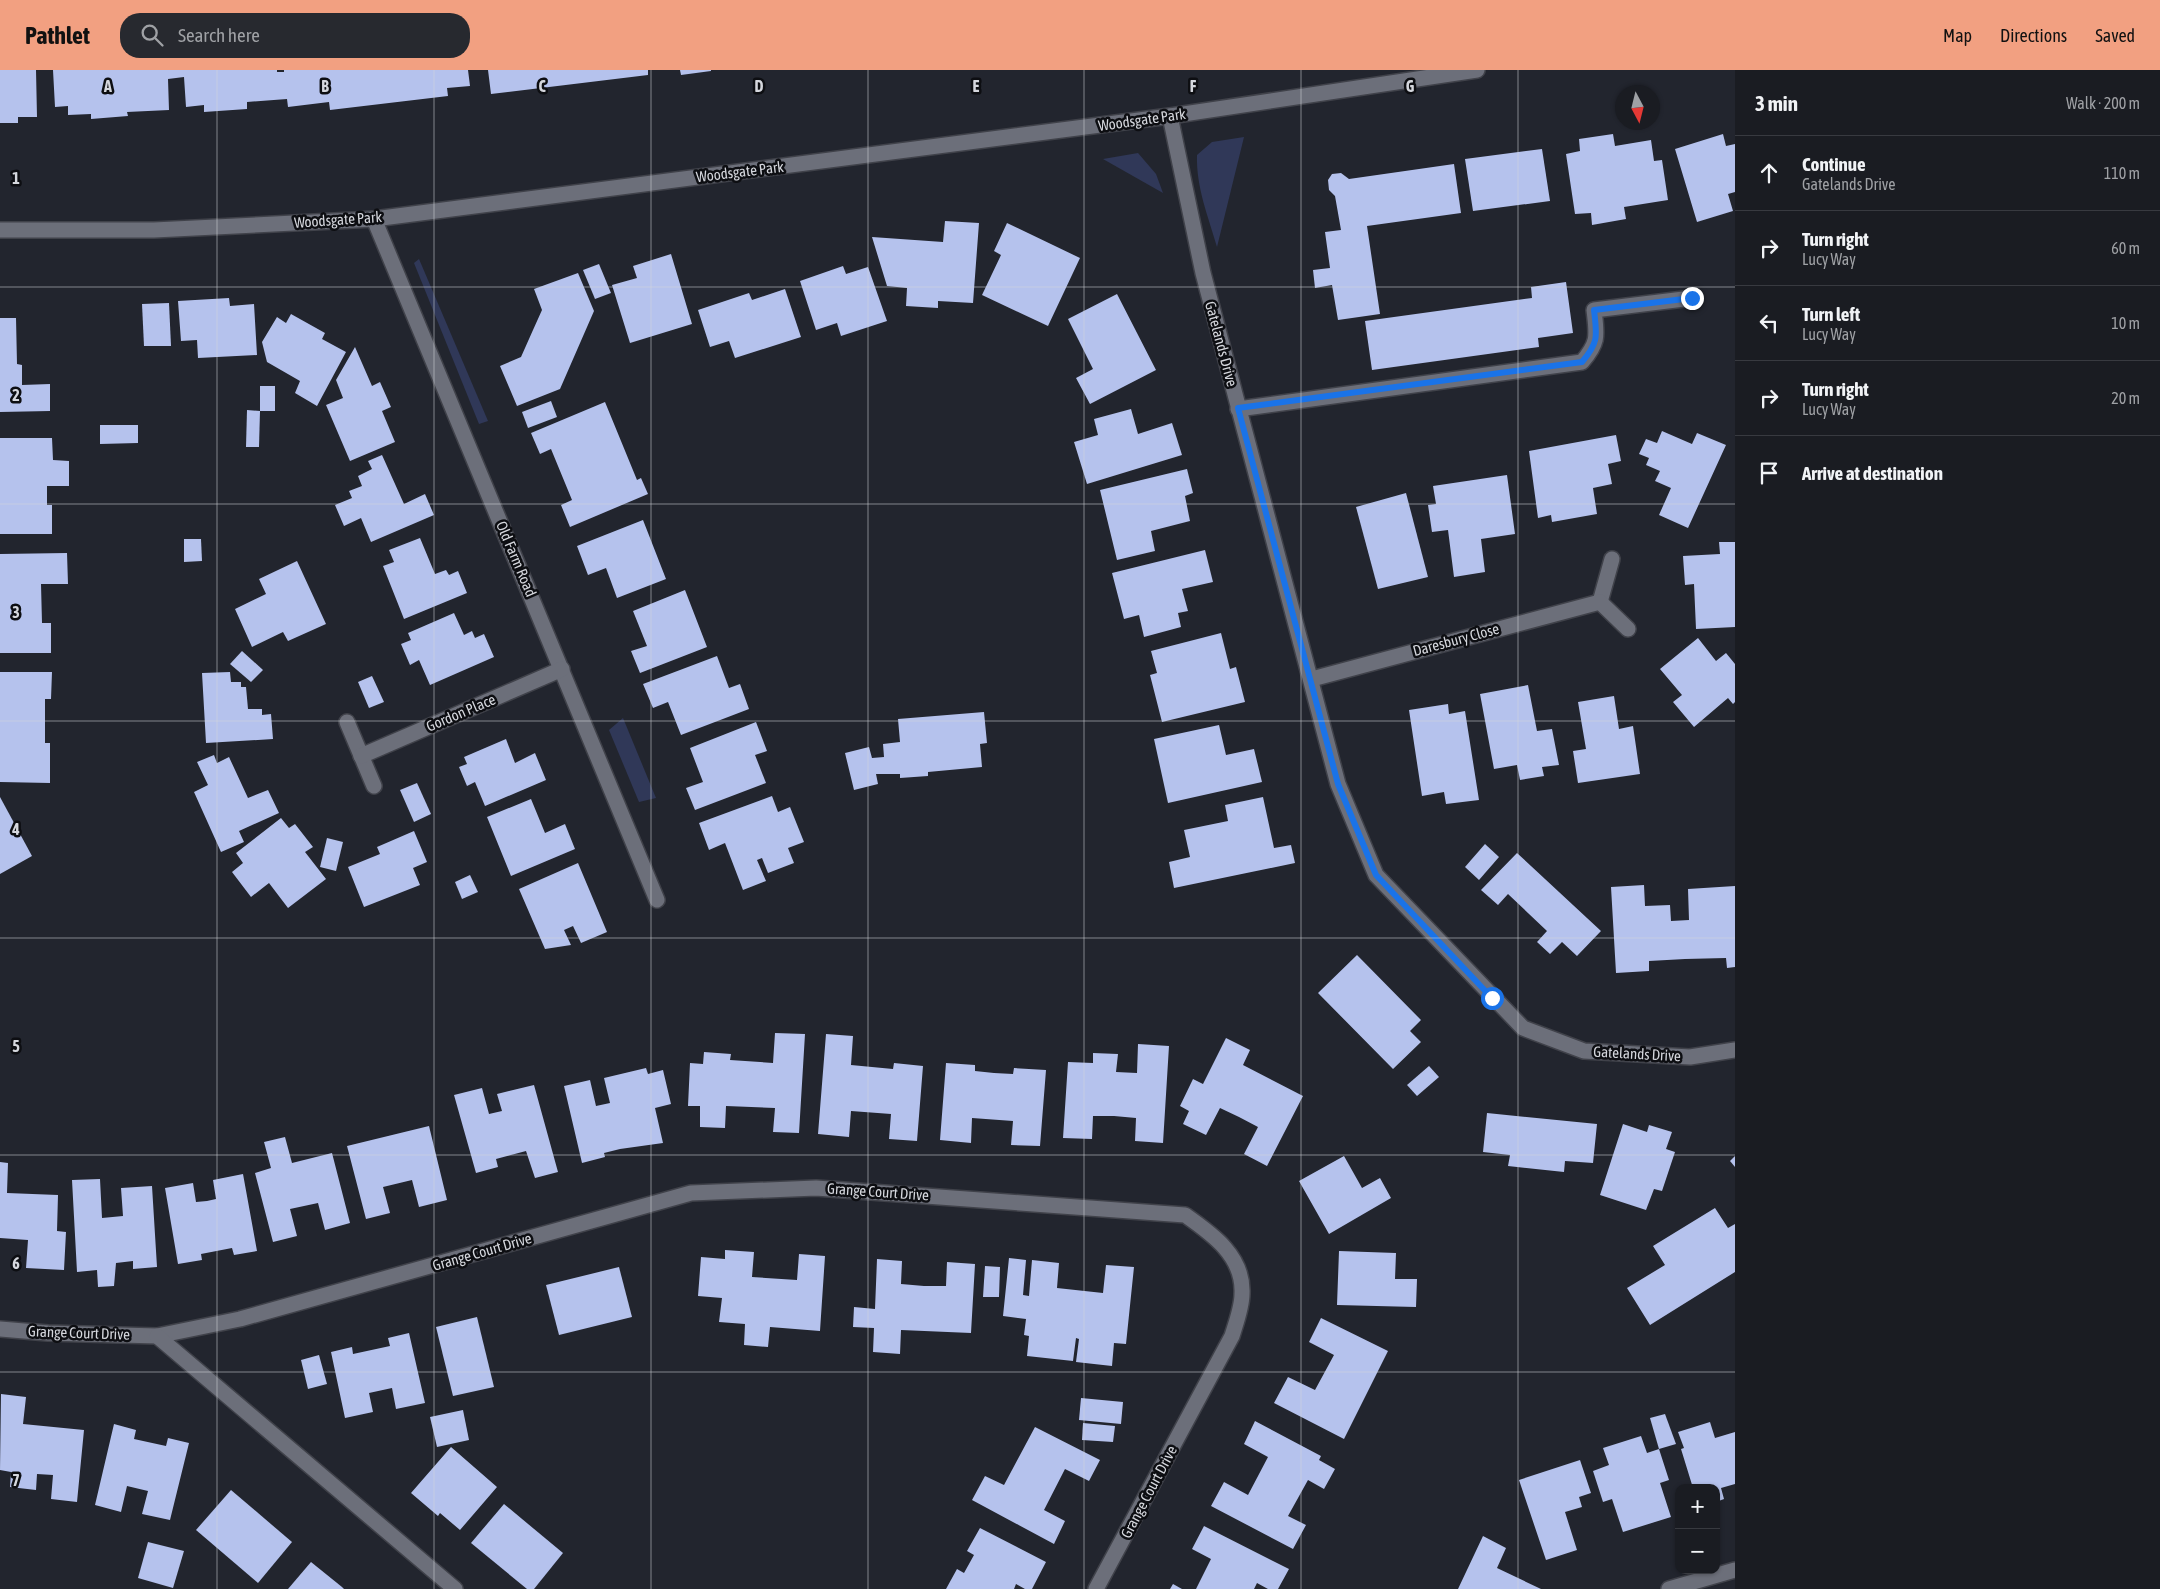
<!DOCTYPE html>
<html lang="en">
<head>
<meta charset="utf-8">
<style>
  :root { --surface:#1a1c22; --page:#27292f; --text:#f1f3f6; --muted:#9fa1a5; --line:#383a40; --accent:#f2a081 }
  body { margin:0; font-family:"Asap Condensed",sans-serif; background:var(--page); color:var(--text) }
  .controls { position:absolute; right:15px; bottom:15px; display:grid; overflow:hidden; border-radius:10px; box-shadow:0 1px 4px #0004 }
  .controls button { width:45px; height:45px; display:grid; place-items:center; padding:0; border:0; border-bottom:1px solid var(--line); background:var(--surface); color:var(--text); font:25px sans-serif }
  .compass { position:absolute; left:1615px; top:15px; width:45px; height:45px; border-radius:50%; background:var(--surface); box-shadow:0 1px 4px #0004; rotate:173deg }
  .stop { position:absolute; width:15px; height:15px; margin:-11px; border:4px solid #1a73e8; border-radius:50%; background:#fff }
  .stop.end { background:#1a73e8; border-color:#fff; box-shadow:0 1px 5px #0008 }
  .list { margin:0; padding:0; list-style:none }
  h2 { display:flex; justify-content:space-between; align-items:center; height:65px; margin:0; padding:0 20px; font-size:21px }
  h2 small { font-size:16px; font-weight:400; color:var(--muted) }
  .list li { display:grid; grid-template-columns:32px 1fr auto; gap:15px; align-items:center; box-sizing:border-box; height:75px; padding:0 20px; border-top:1px solid var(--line) }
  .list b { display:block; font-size:19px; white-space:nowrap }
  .list p { margin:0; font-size:16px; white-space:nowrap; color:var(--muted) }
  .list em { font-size:16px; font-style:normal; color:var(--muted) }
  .icon { flex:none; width:28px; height:28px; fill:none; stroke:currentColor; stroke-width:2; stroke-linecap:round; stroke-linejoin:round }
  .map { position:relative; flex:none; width:1735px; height:1519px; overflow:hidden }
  header { display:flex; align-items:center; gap:30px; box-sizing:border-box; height:70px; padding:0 25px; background:var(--accent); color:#111 }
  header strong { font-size:24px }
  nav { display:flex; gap:28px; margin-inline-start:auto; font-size:18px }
  .search { width:350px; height:45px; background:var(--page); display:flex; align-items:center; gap:12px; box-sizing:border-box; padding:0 18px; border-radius:20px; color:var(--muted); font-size:19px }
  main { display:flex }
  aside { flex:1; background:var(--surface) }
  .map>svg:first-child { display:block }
  .green { fill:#303858 }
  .building { fill:#b5c2ed }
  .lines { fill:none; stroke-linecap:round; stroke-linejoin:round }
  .minor-casing { stroke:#40424a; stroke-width:18 }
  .minor { stroke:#6c6f7a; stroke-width:15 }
  .route { stroke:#1a73e8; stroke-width:6 }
  .grid { fill:none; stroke:#d5d7dd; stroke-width:1; stroke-opacity:0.55 }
  .labels { text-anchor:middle; stroke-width:5; stroke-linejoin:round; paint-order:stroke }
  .street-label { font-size:15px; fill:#d5d7dd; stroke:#0d0e12 }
  .grid-label { font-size:16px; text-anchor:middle; font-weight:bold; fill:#d5d7dd; stroke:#0d0e12; stroke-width:5; stroke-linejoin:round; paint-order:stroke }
</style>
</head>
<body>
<header>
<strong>Pathlet</strong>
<div class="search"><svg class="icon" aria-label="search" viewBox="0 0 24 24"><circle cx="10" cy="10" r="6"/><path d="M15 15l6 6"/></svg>Search here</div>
<nav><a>Map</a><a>Directions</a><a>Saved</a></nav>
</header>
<main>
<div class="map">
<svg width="1735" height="1519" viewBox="0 0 1735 1519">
  <rect width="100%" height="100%" fill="#22252e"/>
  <!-- green -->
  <g class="green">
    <path d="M1244,67L1217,177C1208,146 1196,117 1197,85L1212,72Z"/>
    <path d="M1138,83L1156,104L1163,123L1103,89Z"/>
    <path d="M419,189L488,351L479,354L414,193Z"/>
    <path d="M623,648L656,728L639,732L609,660Z"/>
  </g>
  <!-- building -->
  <g class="building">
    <path d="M0,0H36L37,47H18V53H0Z"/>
    <path d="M53,0H277V2H284V0H468L470,16L447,18L448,26L330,40L329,32L288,37L287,29L247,32V39L204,42V35L186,37L184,7L168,9L169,40L127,42L128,46L91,49V44L68,45V36L55,37Z"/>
    <path d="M488,0H648V5L491,24Z"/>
    <path d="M680,0H711V1L681,5Z"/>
    <path d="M1613,64L1615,76L1651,70L1654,91L1662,90L1668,130L1624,137L1626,149L1592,155L1591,143L1575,144L1566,84L1580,81L1579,69Z"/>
    <path d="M1723,64L1726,76L1735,74V122L1728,124L1733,141L1697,152L1675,79Z"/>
    <path d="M1542,79L1550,131L1473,141L1465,89Z"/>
    <path d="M1454,94L1461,143L1367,156L1380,244L1338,250L1332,215L1315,218L1313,200L1330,198L1325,162L1341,160L1335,126L1329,120L1328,110L1332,104L1341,103L1349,109Z"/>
    <path d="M945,151L979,153L973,233L938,231V238L906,236L907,218L887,216L872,167L943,172Z"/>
    <path d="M1007,153L1080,188L1048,256L982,225L1001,185L994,181Z"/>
    <path d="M671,184L692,254L630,273L612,215L637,208L633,196Z"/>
    <path d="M599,194L611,223L595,229L583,200Z"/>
    <path d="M843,196L846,204L868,197L887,251L841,266L837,253L816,260L800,211Z"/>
    <path d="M578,203L594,241L560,319L517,336L500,296L521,287L533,260L542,240L534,219Z"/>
    <path d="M1566,212L1573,263L1538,268L1539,277L1372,300L1365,251L1532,228L1531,217Z"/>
    <path d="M785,219L801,267L735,288L729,271L710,277L698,240L749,223L752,230Z"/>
    <path d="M1117,224L1156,300L1090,334L1076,308L1093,299L1068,249Z"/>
    <path d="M229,228L230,236L254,234L257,285L198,288L197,270L181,271L178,231Z"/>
    <path d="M169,233L171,276H144L142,234Z"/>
    <path d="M291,244L325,263L322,269L346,282L317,336L295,323L300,311L267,292L262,272L277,247L286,253Z"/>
    <path d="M0,248H16L17,294L22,295V315L50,314V341L0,342Z"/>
    <path d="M355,277L372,316L380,312L391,337L382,341L395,372L350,391L326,335L343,328L336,310Z"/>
    <rect x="260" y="316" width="15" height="25"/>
    <path d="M551,331L557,347L528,358L522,342Z"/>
    <path d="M605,332L637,410L641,408L648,424L570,457L561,435L572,430L551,379L540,384L531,363Z"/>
    <path d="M1131,339L1138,364L1172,353L1182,385L1087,414L1074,372L1098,365L1094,349Z"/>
    <path d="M247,340L260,341L259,377H246Z"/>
    <path d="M100,355H138V373L100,374Z"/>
    <path d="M1662,361L1692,374L1697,363L1726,375L1688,458L1659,445L1671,418L1655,411L1660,401L1646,395L1649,388L1639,384L1646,369L1657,373Z"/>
    <path d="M1616,365L1621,391L1608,394L1612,414L1593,418L1597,444L1552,452L1551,445L1538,448L1529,381Z"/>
    <path d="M0,368H52L53,390L69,391V416H47V435H52V464H0Z"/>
    <path d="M382,385L404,434L425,424L434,445L371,472L361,448L344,456L335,435L352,428L349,421L362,416L358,406L372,399L368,391Z"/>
    <path d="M1187,399L1193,423L1185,426L1190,451L1151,461L1155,481L1117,490L1100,420Z"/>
    <path d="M1507,405L1515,464L1481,469L1485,502L1454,507L1448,460L1432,462L1428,435L1436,434L1433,416Z"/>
    <path d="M1406,423L1428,507L1378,519L1356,437Z"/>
    <path d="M643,450L666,509L617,528L606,498L588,505L577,476Z"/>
    <path d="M420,468L435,504L446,500L449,505L458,501L467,523L404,549L383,496L394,492L389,480Z"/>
    <path d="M184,469H201L202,491L184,492Z"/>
    <path d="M1719,472H1735V557L1696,559L1694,514L1685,515L1683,486L1720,484Z"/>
    <path d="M1205,480L1213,512L1182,519L1188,541L1178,543L1181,557L1144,567L1139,545L1124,549L1112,503Z"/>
    <path d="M67,483L68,514H41L42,553H51V583H0V484Z"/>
    <path d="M297,491L326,554L288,571L283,562L252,577L235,539L266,524L259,509Z"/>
    <path d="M685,520L707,577L640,603L631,581L647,576L633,541Z"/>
    <path d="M454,543L464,565L472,561L475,568L484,564L494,587L430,615L419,590L410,595L401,574L411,570L408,563Z"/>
    <path d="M1221,563L1230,599L1236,597L1245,632L1162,652L1150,605L1157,603L1151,581Z"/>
    <path d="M1698,568L1716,591L1726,583L1735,594V632L1733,634L1728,628L1694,657L1673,632L1682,625L1660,599Z"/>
    <path d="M242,581L263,600L251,612L230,594Z"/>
    <path d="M717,586L729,618L740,614L749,639L681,665L668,632L653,638L643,614Z"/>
    <path d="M0,602H52L51,629H45V673H50V713L0,712Z"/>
    <path d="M230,602L231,612H241V617H246L248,639H262V645L271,644L273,669L206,673L202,603Z"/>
    <path d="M372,606L384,632L369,638L358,612Z"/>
    <path d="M1528,615L1537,661L1552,659L1559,695L1542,697L1544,706L1520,710L1517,695L1494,699L1480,624Z"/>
    <path d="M1614,626L1619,659L1633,656L1640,704L1578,713L1573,681L1586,679L1578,632Z"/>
    <path d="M1448,634L1449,644L1465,641L1479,730L1446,734L1444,722L1422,726L1409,640Z"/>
    <path d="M984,642L987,673L980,674L982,697L928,702V706L900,708V704H876L878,714L854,720L845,683L869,677L872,688L884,687L883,674L900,672L898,649Z"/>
    <path d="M756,652L767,681L755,685L766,713L695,740L686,718L703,712L690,678Z"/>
    <path d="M1219,655L1226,685L1254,679L1262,712L1168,733L1154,669Z"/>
    <path d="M506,669L515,693L535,683L546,710L485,736L475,712L467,716L459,697L467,694L464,687Z"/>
    <path d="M214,685L217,693L229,687L248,728L268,720L279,743L239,761L244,772L221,782L194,722L208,715L197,692Z"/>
    <path d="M417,713L431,744L414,752L400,720Z"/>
    <path d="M772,726L778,742L790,737L804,772L788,778L794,793L768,803L762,788L757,790L766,811L743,820L725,773L709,780L699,753Z"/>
    <path d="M0,727L32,786L0,804Z"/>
    <path d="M1263,727L1274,778L1291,775L1295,793L1174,818L1169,792L1190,787L1184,760L1228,751L1225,735Z"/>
    <path d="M531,729L545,763L565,754L575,779L511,806L487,747Z"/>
    <path d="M281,748L289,758L295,754L313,777L305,782L326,809L288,838L269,813L251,827L232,802L243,793L236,783Z"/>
    <path d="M414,761L427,792L413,798L420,815L364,837L348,797L380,784L377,777Z"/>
    <path d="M327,768L343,772L336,801L320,797Z"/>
    <path d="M1485,774L1499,787L1479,810L1465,797Z"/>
    <path d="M1517,783L1601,861L1577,886L1562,872L1550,884L1537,872L1547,861L1508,824L1498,835L1481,820Z"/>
    <path d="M578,793L607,862L581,873L573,856L564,860L571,875L545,879L519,819Z"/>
    <path d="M470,805L478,822L462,829L455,812Z"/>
    <path d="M1644,815L1645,836L1670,835L1671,851L1689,850L1688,819L1735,816V897L1727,898L1726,888L1685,889L1649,891V901L1616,903L1611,817Z"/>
    <path d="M1357,885L1421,950L1410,961L1421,972L1393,999L1318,923Z"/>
    <path d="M775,963L805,964L799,1063L773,1062L775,1038L726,1036L725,1058L700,1057V1036H688L690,993L703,994L704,982L731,984L730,990L773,993Z"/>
    <path d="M826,964L853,966L851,995L893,999L894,993L923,996L917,1071L889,1069L891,1044L851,1041L849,1067L818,1064Z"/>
    <path d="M1226,968L1250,980L1243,995L1303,1026L1267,1096L1244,1084L1258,1057L1239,1047L1220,1038L1206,1065L1183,1054L1189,1041L1180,1036L1193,1009L1203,1014Z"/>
    <path d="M1138,974L1169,976L1163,1073L1135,1071L1136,1048L1114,1046H1093L1092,1069L1063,1068L1068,992L1093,993V983L1118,984L1116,1002L1137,1003Z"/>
    <path d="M946,993L975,995V1001L994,1003L1013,1004L1014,998L1046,1000L1040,1076L1011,1075L1013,1051L972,1048L971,1073L940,1070Z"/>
    <path d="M1429,996L1439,1007L1417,1026L1407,1015Z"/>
    <path d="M646,998L648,1004L663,1000L671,1034L655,1038L663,1073L620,1079L604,1083L605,1087L582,1093L564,1016L590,1010L596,1036L610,1033L604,1008Z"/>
    <path d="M534,1015L558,1102L535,1108L526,1081L496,1089L498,1097L476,1103L454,1025L482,1018L489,1044L502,1041L497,1024Z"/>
    <path d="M1487,1043L1597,1054L1593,1093L1565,1091L1564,1102L1508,1096L1510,1085L1483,1082Z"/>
    <path d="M1623,1054L1647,1062L1649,1055L1672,1062L1666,1079L1675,1082L1662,1121L1654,1119L1646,1140L1600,1125Z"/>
    <path d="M429,1056L447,1130L419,1137L412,1110L383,1117L390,1143L366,1149L347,1076Z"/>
    <path d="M285,1067L292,1093L332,1083L350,1153L325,1160L318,1133L290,1139L297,1166L273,1172L255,1103L271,1098L264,1072Z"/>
    <path d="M1344,1086L1362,1118L1380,1108L1391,1128L1329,1164L1299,1111Z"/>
    <path d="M1735,1086V1097L1730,1091Z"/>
    <path d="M0,1092L8,1093L7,1123L58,1125L57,1161L66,1162L64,1200L26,1198L28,1170L0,1168Z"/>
    <path d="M243,1104L257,1181L234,1185L232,1178L201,1184L202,1190L178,1194L165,1118L193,1113L196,1132L207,1131L216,1129L213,1110Z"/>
    <path d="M100,1109L102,1148L123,1146L121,1118L152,1116L157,1197L133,1199V1191L116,1193L114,1216L98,1217L97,1200L77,1202L72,1110Z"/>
    <path d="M1715,1138L1728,1158L1735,1154V1202L1650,1255L1627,1218L1665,1195L1653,1176Z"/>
    <path d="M725,1180L754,1182L752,1207L797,1210L799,1184L825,1186L820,1261L770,1257L768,1277L744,1275L745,1254L719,1252L722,1228L698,1226L701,1187L725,1189Z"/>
    <path d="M1339,1181L1396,1183L1395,1209H1417L1416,1237L1337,1235Z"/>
    <path d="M1009,1188L1026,1190L1023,1225L1029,1226L1032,1190L1059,1193L1057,1218L1103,1223L1106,1195L1134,1197L1126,1274L1114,1273L1112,1296L1076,1292L1079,1269L1076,1268L1073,1291L1027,1286L1029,1266L1024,1265L1026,1249L1003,1246Z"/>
    <path d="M877,1189L902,1191L901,1214L924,1216H946L947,1192L975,1194L971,1263L901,1260L900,1284L873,1282L874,1258L853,1257L854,1237L875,1239Z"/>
    <path d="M985,1196L1000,1197L999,1227H983Z"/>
    <path d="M619,1197L632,1247L559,1265L546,1215Z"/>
    <path d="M477,1247L494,1317L453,1326L436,1257Z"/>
    <path d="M1321,1248L1388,1281L1344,1369L1274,1333L1288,1307L1315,1320L1334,1285L1309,1272Z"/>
    <path d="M409,1263L425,1333L396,1339L392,1318L369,1323L373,1342L345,1348L331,1282L352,1277L353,1284L390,1276L388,1268Z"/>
    <path d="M319,1285L327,1314L308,1319L301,1290Z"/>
    <path d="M1,1324L26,1327L23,1354L84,1360L77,1432L51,1429L53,1405L37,1404L36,1420L10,1417L11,1402L0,1400Z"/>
    <path d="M1081,1328L1123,1332L1121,1354L1079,1350Z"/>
    <path d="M463,1340L469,1370L437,1377L430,1347Z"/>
    <path d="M1665,1344L1676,1374L1659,1379L1650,1348Z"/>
    <path d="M1255,1351L1321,1386L1319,1390L1335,1399L1324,1419L1308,1410L1288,1446L1306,1455L1293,1479L1211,1436L1224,1412L1248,1425L1268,1387L1244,1374Z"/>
    <path d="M1710,1352L1715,1368L1735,1362V1414L1721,1418L1724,1429L1716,1432V1418H1693L1681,1379L1684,1378L1678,1362Z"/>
    <path d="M1083,1353L1115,1356L1113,1372L1082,1370Z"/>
    <path d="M114,1354L136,1360L134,1369L166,1376L168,1368L189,1373L170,1450L142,1444L148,1421L127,1416L121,1442L95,1435Z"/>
    <path d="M1035,1357L1100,1390L1089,1411L1065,1399L1044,1440L1065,1451L1054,1474L972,1430L985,1406L1004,1415Z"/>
    <path d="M1641,1366L1647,1383L1659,1379L1669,1410L1660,1413L1671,1447L1623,1462L1612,1429L1603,1432L1593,1401L1609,1395L1603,1378Z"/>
    <path d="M451,1377L497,1417L460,1460L440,1443L438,1446L411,1423Z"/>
    <path d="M1580,1390L1591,1423L1579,1427L1582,1437L1565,1442L1577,1480L1546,1490L1519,1410Z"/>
    <path d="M231,1420L292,1472L258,1513L196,1460Z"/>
    <path d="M504,1434L563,1483L534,1519H527L471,1473Z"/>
    <path d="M1204,1456L1289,1499L1278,1519H1268L1257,1513L1254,1519H1196L1211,1489L1192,1479Z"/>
    <path d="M980,1458L1046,1492L1032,1519H1025L1016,1514L1014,1519H946L957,1499L964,1503L974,1485L967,1481Z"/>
    <path d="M1483,1466L1506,1478L1497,1498L1541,1519H1458Z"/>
    <path d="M148,1472L184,1481L173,1518L138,1508Z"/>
    <path d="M311,1492L342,1517L344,1519H288Z"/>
    <path d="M1173,1514L1182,1519H1170Z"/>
  </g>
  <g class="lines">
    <defs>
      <g id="minor">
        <path d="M1170,46L1203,203L1338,714L1376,805L1523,958L1584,981L1690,987L1735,980"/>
        <path d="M374,149L657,830"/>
        <path d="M0,160H154L374,149L1170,46L1477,0"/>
        <path d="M1238,339L1582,292C1599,272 1597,266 1594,240L1692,228"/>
        <path d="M1600,532L1612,489"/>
        <path d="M1312,609L1600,532L1628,559"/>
        <path d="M347,652L374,716"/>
        <path d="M361,686L562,599"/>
        <path d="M0,1259L48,1263L157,1266L240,1249L691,1123L816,1118L1185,1145C1212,1164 1244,1186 1242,1224C1242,1237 1236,1253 1232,1266L1096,1519"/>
        <path d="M157,1266L455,1519"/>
        <path d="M1669,1519L1735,1500"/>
      </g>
    </defs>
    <!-- minor casing -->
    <use href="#minor" class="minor-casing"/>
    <!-- minor -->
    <use href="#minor" class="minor"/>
  </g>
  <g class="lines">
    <!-- route -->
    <path class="route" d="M1492,928L1376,805L1338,714L1238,338L1582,292C1599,272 1597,266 1594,240L1692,228"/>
  </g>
  <!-- grid -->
  <path class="grid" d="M217,0V1519M434,0V1519M651,0V1519M868,0V1519M1084,0V1519M1301,0V1519M1518,0V1519M0,217H1735M0,434H1735M0,651H1735M0,868H1735M0,1085H1735M0,1302H1735"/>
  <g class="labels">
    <!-- street labels -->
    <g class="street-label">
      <text transform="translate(1142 50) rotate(-8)" y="5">Woodsgate Park</text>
      <text transform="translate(740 102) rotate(-7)" y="5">Woodsgate Park</text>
      <text transform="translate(338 150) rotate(-4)" y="5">Woodsgate Park</text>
      <text transform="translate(1221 274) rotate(75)" y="5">Gatelands Drive</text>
      <text transform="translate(516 489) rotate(67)" y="5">Old Farm Road</text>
      <text transform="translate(1456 570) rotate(-15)" y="5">Daresbury Close</text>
      <text transform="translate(461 643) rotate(-23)" y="5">Gordon Place</text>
      <text transform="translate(1637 984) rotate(3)" y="5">Gatelands Drive</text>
      <text transform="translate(878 1122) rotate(4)" y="5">Grange Court Drive</text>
      <text transform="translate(482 1182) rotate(-16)" y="5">Grange Court Drive</text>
      <text transform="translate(79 1263) rotate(2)" y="5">Grange Court Drive</text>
      <text transform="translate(1149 1422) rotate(-62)" y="5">Grange Court Drive</text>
    </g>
  </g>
  <g class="grid-label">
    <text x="108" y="22">A</text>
    <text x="325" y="22">B</text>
    <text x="542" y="22">C</text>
    <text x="759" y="22">D</text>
    <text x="976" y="22">E</text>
    <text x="1193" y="22">F</text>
    <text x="1410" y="22">G</text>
    <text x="16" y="114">1</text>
    <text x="16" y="331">2</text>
    <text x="16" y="548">3</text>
    <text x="16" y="765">4</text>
    <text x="16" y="982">5</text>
    <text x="16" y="1199">6</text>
    <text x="16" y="1416">7</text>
  </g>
</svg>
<div class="controls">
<button>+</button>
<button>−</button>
</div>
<svg class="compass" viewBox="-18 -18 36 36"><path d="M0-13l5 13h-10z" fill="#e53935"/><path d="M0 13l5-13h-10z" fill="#9fa1a5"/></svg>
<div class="stop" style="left:1492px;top:928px"></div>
<div class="stop end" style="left:1692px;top:228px"></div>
</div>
<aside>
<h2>3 min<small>Walk · 200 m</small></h2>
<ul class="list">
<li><svg class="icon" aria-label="ahead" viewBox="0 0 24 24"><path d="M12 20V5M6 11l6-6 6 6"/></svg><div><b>Continue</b><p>Gatelands Drive</p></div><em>110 m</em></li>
<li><svg class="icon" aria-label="right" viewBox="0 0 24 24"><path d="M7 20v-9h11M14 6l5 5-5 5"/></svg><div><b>Turn right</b><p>Lucy Way</p></div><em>60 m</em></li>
<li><svg class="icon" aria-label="left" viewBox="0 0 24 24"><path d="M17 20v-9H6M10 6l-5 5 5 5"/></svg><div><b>Turn left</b><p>Lucy Way</p></div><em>10 m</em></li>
<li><svg class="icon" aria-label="right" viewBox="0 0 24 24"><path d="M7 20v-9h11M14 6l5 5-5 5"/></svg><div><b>Turn right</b><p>Lucy Way</p></div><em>20 m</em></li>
<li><svg class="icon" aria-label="arrive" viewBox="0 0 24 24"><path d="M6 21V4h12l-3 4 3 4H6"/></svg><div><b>Arrive at destination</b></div></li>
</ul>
</aside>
</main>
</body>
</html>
